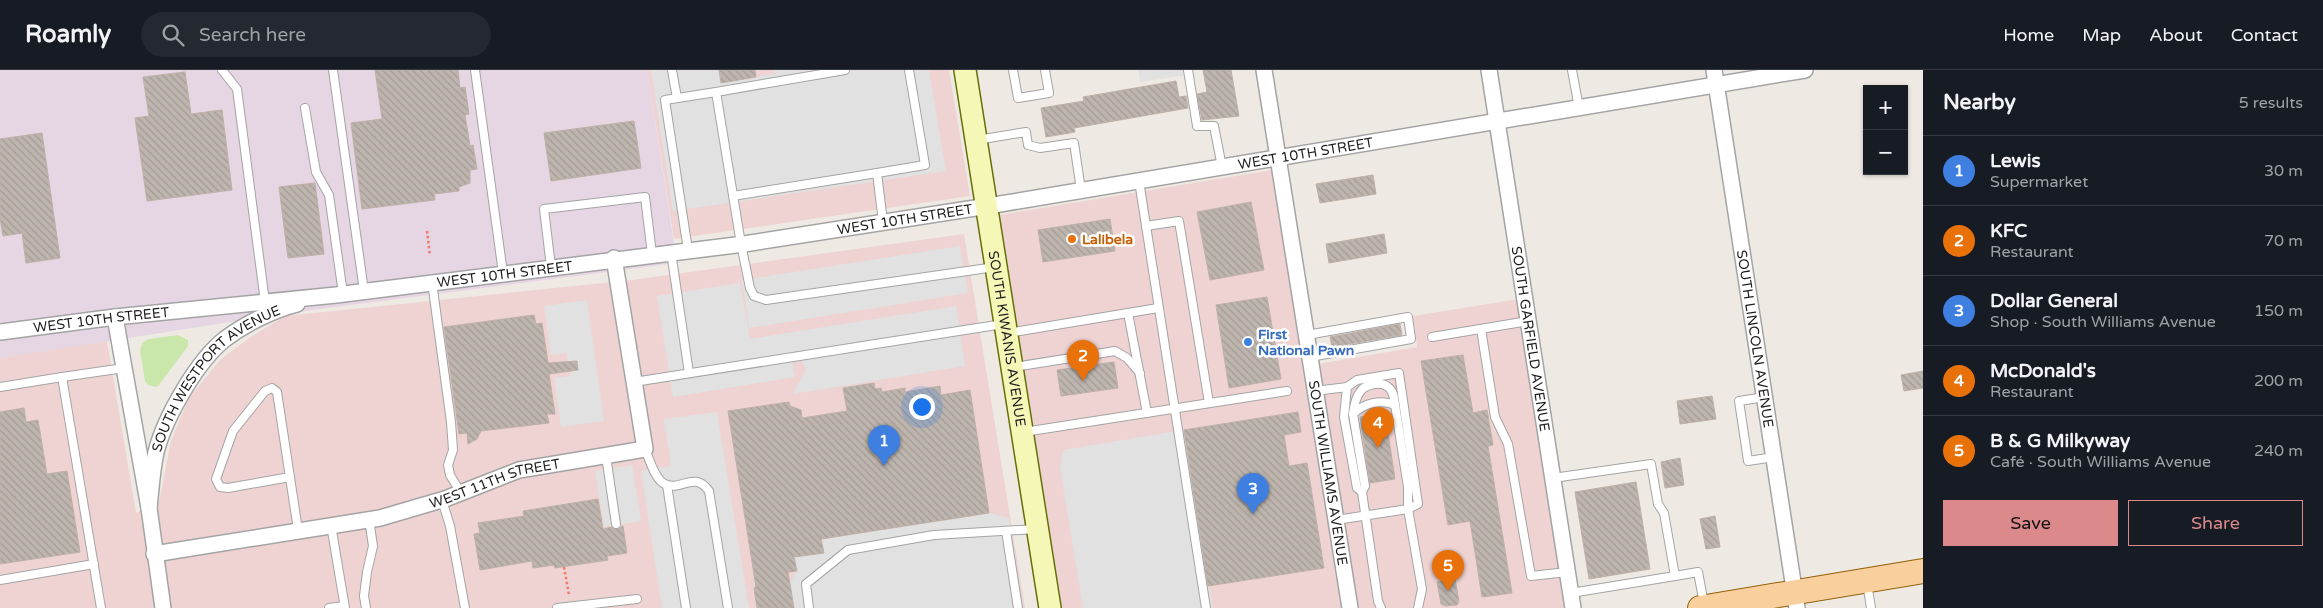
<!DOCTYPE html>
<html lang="en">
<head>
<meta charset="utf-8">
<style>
  :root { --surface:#171b24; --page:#242831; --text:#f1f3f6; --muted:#9ea1a6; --line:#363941; --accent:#dc898c }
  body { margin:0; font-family:"Varela Round",sans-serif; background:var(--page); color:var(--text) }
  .controls { position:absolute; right:15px; top:15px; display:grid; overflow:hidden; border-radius:0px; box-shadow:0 1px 4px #0004 }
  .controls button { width:45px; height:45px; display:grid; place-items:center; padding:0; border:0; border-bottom:1px solid var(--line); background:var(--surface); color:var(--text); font:25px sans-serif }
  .you { position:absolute; left:921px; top:336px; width:18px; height:18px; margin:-12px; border:4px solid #fff; border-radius:50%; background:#1a73e8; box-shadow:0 0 0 8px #1a73e833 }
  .badge { display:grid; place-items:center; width:32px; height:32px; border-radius:50%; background:var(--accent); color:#fff; font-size:16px; font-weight:700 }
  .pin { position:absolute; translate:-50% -41px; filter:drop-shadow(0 1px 2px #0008) }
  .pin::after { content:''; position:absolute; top:26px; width:18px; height:15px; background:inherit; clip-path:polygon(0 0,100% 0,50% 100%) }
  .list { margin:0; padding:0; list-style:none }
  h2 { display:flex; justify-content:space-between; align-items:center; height:65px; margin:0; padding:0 20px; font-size:21px }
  h2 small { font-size:16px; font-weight:400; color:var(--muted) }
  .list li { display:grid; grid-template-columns:32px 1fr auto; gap:15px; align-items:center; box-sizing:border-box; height:70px; padding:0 20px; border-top:1px solid var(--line) }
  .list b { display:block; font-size:19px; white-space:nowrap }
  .list p { margin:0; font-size:16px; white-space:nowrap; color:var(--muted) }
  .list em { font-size:16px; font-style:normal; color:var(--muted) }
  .actions { display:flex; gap:10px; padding:15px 20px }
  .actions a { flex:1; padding:11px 0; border:1px solid var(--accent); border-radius:0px; text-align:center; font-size:18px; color:var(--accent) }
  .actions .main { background:var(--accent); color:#111 }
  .icon { flex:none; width:28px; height:28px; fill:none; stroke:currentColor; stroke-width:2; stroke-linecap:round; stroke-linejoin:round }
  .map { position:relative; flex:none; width:1923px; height:538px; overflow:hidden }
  header { display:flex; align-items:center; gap:30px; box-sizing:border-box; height:70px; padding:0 25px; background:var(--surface); border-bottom:1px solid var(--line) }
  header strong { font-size:24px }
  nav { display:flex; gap:28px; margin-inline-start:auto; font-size:18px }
  .search { width:350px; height:45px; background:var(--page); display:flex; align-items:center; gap:12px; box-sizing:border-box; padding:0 18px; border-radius:28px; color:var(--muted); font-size:19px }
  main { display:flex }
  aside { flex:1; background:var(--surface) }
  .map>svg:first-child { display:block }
  .commercial { fill:#eed3d2 }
  .industrial { fill:#e6d5e3 }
  .grass { fill:#c9e7aa }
  .parking { fill:#e1e1e1 }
  .building { fill:url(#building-back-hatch); stroke:#bfb0a6 }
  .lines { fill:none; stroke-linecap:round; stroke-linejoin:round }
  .service-casing { stroke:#a4a4a4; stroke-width:10 }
  .minor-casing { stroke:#a4a4a4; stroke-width:18 }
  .secondary-casing { stroke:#656f08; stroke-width:24 }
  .primary-casing { stroke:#906005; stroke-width:26 }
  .path { stroke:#f5786d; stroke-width:2.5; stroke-dasharray:2.5 2.5; stroke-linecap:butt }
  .service { stroke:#fff; stroke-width:8 }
  .minor { stroke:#fff; stroke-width:15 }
  .secondary { stroke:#f5f7b7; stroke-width:21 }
  .primary { stroke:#f8cf9d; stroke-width:24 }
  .food-dot { fill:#e8710a; stroke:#fff; stroke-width:2 }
  .shop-dot { fill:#3f7fe0; stroke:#fff; stroke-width:2 }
  .labels { text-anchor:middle; stroke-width:5; stroke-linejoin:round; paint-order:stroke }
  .street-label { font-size:14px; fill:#1d1d1d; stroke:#fff }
  .food-label { font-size:14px; font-weight:bold; fill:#c56008; stroke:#fff; text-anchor:start }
  .shop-label { font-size:14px; font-weight:bold; fill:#366cbe; stroke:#fff; text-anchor:start }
</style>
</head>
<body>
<header>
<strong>Roamly</strong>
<div class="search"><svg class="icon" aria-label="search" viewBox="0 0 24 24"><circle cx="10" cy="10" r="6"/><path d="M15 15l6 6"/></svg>Search here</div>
<nav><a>Home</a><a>Map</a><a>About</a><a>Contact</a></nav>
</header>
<main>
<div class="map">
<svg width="1923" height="538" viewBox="0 0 1923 538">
  <defs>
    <pattern id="building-back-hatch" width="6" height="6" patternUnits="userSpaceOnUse" patternTransform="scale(1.25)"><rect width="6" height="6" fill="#beb5af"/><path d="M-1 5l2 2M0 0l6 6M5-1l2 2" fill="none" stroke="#a39b96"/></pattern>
  </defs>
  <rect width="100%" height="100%" fill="#eeeae3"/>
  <!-- commercial -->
  <g class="commercial">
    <path d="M647,0H949L970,126L674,169Z"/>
    <path d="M1272,100L1341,538H1061L1000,145Z"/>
    <path d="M964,164L1025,538H0V288L107,271L136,443L159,432L171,371L189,328L221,289L249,268L285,246L632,210Z"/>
    <path d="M1519,229L1567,538H1358L1318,294L1417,277L1413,246Z"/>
  </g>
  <!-- industrial -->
  <path class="industrial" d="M0,0H647L677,193L281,244L0,288Z"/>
  <!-- grass -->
  <path class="grass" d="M178,265L188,270V276L159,315L156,317L148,315L145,311L140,280L143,272L149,269Z"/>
  <!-- parking -->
  <g class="parking">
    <path d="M651,0H719L721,13L775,4V0H929L946,101L673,141Z"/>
    <path d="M1138,0H1188V5L1140,12Z"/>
    <path d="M960,176L968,223L749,258L742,210Z"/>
    <path d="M740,213L750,269L956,236L965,296L793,324L806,299L801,291L792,293L795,307L673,327L657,226Z"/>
    <path d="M587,230L604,351L561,357L554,308L570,306L567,283L551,285L544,236Z"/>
    <path d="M717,342L749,538H662L641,401L671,396L664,349Z"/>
    <path d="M1183,360L1213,538H1083L1060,397L1063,380Z"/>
    <path d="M632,395L641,451L604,457L595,401Z"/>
    <path d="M989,443L1009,448L1023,538H794L790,512L797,501L794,487L823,483L821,469Z"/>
  </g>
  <!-- building -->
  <g class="building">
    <path d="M375,0H458L460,18L465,17L469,44L465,45L470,76L473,75L477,99L470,100V113L459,117V121L434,124L435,130L362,139L351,53L382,49Z"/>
    <path d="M719,0H755L756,7L721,13Z"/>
    <path d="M1203,0H1231L1239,46L1202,50L1197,24L1207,22Z"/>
    <path d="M185,2L191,44L222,40L232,120L147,131L135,48L149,46L143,7Z"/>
    <path d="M1176,11L1179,27L1186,26L1188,38L1074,58L1075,62L1046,67L1041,38L1084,31L1083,27Z"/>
    <path d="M634,51L641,98L551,111L544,63Z"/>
    <path d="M42,63L60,188L26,193L22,163L3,166L0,148V69Z"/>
    <path d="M1373,105L1376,124L1320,133L1316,114Z"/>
    <path d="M315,113L324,184L288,188L279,117Z"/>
    <path d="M1251,132L1264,200L1210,210L1197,142Z"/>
    <path d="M1110,149L1115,181L1043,192L1038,160Z"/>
    <path d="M1384,164L1387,183L1329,193L1326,174Z"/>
    <path d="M1267,227L1281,309L1229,318L1216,235Z"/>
    <path d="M534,245L536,254L542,253L548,293L577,291L578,300L549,304L555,344H547L549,353L481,361L477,369L468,374L467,363L459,364L444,257Z"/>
    <path d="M1400,254L1402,265L1332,277L1330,267Z"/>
    <path d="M1463,285L1473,343L1487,340L1493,375L1488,376L1512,523L1482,527L1470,451L1448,455L1421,291Z"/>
    <path d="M1114,292L1118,318L1061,326L1057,300Z"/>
    <path d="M1923,301V318L1904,321L1901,305Z"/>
    <path d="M874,313L875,319L881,318L882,322L905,318V322L940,316L941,325L970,320L989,443L821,469L824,483L794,487L797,501L788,502L794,538H757L754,518L756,517L728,341L789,332L790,336L801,340L802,348L847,341L843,318Z"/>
    <path d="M1712,326L1716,349L1680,354L1677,331Z"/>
    <path d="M24,338L26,352L38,350L47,404L67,401L80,482L0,494V342Z"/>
    <path d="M1298,342L1301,362L1284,365L1289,396L1307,393L1324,498L1208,516L1184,360Z"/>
    <path d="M1385,343L1395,409L1370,413L1360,347Z"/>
    <path d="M1680,388L1684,415L1665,418L1661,392Z"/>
    <path d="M1636,412L1650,499L1589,509L1575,422Z"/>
    <path d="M598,429L603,459L612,457L617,459L623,456L627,483L607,486L608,490L555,498L554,495L533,498L532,491L480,500L474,464L480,463L478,453L524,446L523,441Z"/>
    <path d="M1715,446L1720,477L1706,479L1700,449Z"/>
    <path d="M1455,509L1459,531L1457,535L1445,536L1441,534L1437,512Z"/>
  </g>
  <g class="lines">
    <defs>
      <g id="service">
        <path d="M222,0L237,19L265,232"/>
        <path d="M333,0L364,221"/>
        <path d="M475,0L503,203"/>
        <path d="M672,0L677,28"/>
        <path d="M1013,0L1018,28L1049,23L1045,0"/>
        <path d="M1188,0L1197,56H1214L1222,97"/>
        <path d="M1572,0L1579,38"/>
        <path d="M716,22L845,0"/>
        <path d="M305,38L316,102L329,125L343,224"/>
        <path d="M977,70L1026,62L1028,75L1040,78L1074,73L1081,120"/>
        <path d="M877,103L925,95L909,0"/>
        <path d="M1139,111L1206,538"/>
        <path d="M733,126L877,103L883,152"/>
        <path d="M1146,156L1179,151L1209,333"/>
        <path d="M688,180L665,30L716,22L741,174L750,218L754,226L766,230L995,197"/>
        <path d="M671,182L689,303"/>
        <path d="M551,197L544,139L645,127L652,184"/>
        <path d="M432,212L451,352L453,380L448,395L450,405L461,423"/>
        <path d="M1128,243L1147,343"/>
        <path d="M1481,259L1495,347L1508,374L1531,506L1567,502"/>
        <path d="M1008,263L1158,238"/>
        <path d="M1307,265L1408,247L1411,269L1310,287"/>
        <path d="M1432,267L1528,251"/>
        <path d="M1014,297L1115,281L1127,288L1140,303"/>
        <path d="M62,307L124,298"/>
        <path d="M634,312L1003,254"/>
        <path d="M0,317L62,307L101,538"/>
        <path d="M1347,317L1344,347L1357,418L1362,422L1378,531L1381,538"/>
        <path d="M1315,321L1347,317L1357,310L1399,303L1418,434L1408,439L1422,519L1418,538"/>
        <path d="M1765,327L1739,331L1748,391L1774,387"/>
        <path d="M1353,344C1354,337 1355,328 1360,322C1365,314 1381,311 1388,317C1394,321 1394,329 1395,335"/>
        <path d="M1024,362L1287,321"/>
        <path d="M645,379C649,388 655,410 665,414C681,422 694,400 709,421L728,538"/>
        <path d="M606,386L616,454"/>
        <path d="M290,407L228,418L220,417L216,409L233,361L265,321L272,318L277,322C284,368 291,414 298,460"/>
        <path d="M1553,408L1651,394L1658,434L1664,443L1675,506L1571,523"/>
        <path d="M667,415L686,538"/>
        <path d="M442,430L450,456L465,538"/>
        <path d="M1336,450L1408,439V417L1395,335C1381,329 1364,333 1353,344L1365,416L1362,422"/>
        <path d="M331,455L345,538"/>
        <path d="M1006,461L1018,538"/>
        <path d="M1675,506L1698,502L1704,534"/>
        <path d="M0,510L94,494"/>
        <path d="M1867,513L1871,538"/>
        <path d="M329,538L344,536"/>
        <path d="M366,538L364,526L367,502L373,476L369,449"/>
        <path d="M557,538L637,529"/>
        <path d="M809,538L806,514L848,480L934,465L1036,459"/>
      </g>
      <g id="minor">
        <path id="s1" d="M1264,0L1350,538"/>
        <path id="s2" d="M1489,0L1573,538"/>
        <path id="s3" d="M1714,0L1797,538"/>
        <path d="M115,247L149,438L163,538"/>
        <path id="s4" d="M0,262L115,247L336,225L744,174L988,136L1805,0"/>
        <path id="s5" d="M149,438C151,420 152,400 156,382C165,347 197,291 225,269C245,254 273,240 297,234"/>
        <path id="s6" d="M154,484L380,448L445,429L519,400L645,379L614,188"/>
      </g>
      <g id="secondary">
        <path id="s7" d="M965,0L1050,538"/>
      </g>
      <path id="primary" d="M1700,538L1923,501"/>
    </defs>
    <!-- service casing -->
    <use href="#service" class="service-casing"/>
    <!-- minor casing -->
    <use href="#minor" class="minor-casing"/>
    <!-- secondary casing -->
    <use href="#secondary" class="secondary-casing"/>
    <!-- primary casing -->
    <use href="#primary" class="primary-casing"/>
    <!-- path -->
    <g class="path">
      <path d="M427,161L430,186"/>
      <path d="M564,497L569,525"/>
    </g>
    <!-- service -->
    <use href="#service" class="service"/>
    <!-- minor -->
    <use href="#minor" class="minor"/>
    <!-- secondary -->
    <use href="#secondary" class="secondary"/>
    <!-- primary -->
    <use href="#primary" class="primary"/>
  </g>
  <!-- markers -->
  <circle class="food-dot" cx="1072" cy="169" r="5"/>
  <circle class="shop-dot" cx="1248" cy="272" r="5"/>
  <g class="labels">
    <!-- street labels -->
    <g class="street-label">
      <text dy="5" stroke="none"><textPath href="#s4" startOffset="1318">WEST 10TH STREET</textPath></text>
      <text dy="5" stroke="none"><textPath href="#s4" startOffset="912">WEST 10TH STREET</textPath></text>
      <text dy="5" stroke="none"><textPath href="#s4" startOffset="508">WEST 10TH STREET</textPath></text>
      <text dy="5" stroke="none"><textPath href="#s4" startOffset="102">WEST 10TH STREET</textPath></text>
      <text dy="5" stroke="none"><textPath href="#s7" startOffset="272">SOUTH KIWANIS AVENUE</textPath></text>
      <text dy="5" stroke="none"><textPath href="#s2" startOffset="272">SOUTH GARFIELD AVENUE</textPath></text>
      <text dy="5" stroke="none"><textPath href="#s3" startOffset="272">SOUTH LINCOLN AVENUE</textPath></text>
      <text dy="5" stroke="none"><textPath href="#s5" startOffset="155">SOUTH WESTPORT AVENUE</textPath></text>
      <text dy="5" stroke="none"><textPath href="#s1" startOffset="408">SOUTH WILLIAMS AVENUE</textPath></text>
      <text dy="5" stroke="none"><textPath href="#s6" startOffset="349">WEST 11TH STREET</textPath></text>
    </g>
    <!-- food labels -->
    <g class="food-label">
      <text x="1082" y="174">Lalibela</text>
    </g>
    <!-- shop labels -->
    <g class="shop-label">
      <text x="1258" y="269">First<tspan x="1258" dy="16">National Pawn</tspan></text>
    </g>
  </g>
</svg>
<div class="controls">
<button>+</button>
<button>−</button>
</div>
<div class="you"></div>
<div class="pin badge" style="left:884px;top:396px;background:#3f7fe0">1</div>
<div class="pin badge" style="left:1083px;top:311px;background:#e8710a">2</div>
<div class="pin badge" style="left:1253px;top:444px;background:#3f7fe0">3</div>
<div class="pin badge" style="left:1378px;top:378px;background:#e8710a">4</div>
<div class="pin badge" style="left:1448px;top:521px;background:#e8710a">5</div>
</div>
<aside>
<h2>Nearby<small>5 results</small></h2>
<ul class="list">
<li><span class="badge" style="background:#3f7fe0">1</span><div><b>Lewis</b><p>Supermarket</p></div><em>30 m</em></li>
<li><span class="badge" style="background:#e8710a">2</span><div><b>KFC</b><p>Restaurant</p></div><em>70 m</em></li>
<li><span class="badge" style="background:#3f7fe0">3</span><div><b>Dollar General</b><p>Shop · South Williams Avenue</p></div><em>150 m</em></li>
<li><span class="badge" style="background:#e8710a">4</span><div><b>McDonald's</b><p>Restaurant</p></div><em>200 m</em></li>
<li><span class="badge" style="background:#e8710a">5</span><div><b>B &amp; G Milkyway</b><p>Café · South Williams Avenue</p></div><em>240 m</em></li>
</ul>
<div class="actions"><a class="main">Save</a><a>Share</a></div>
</aside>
</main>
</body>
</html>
